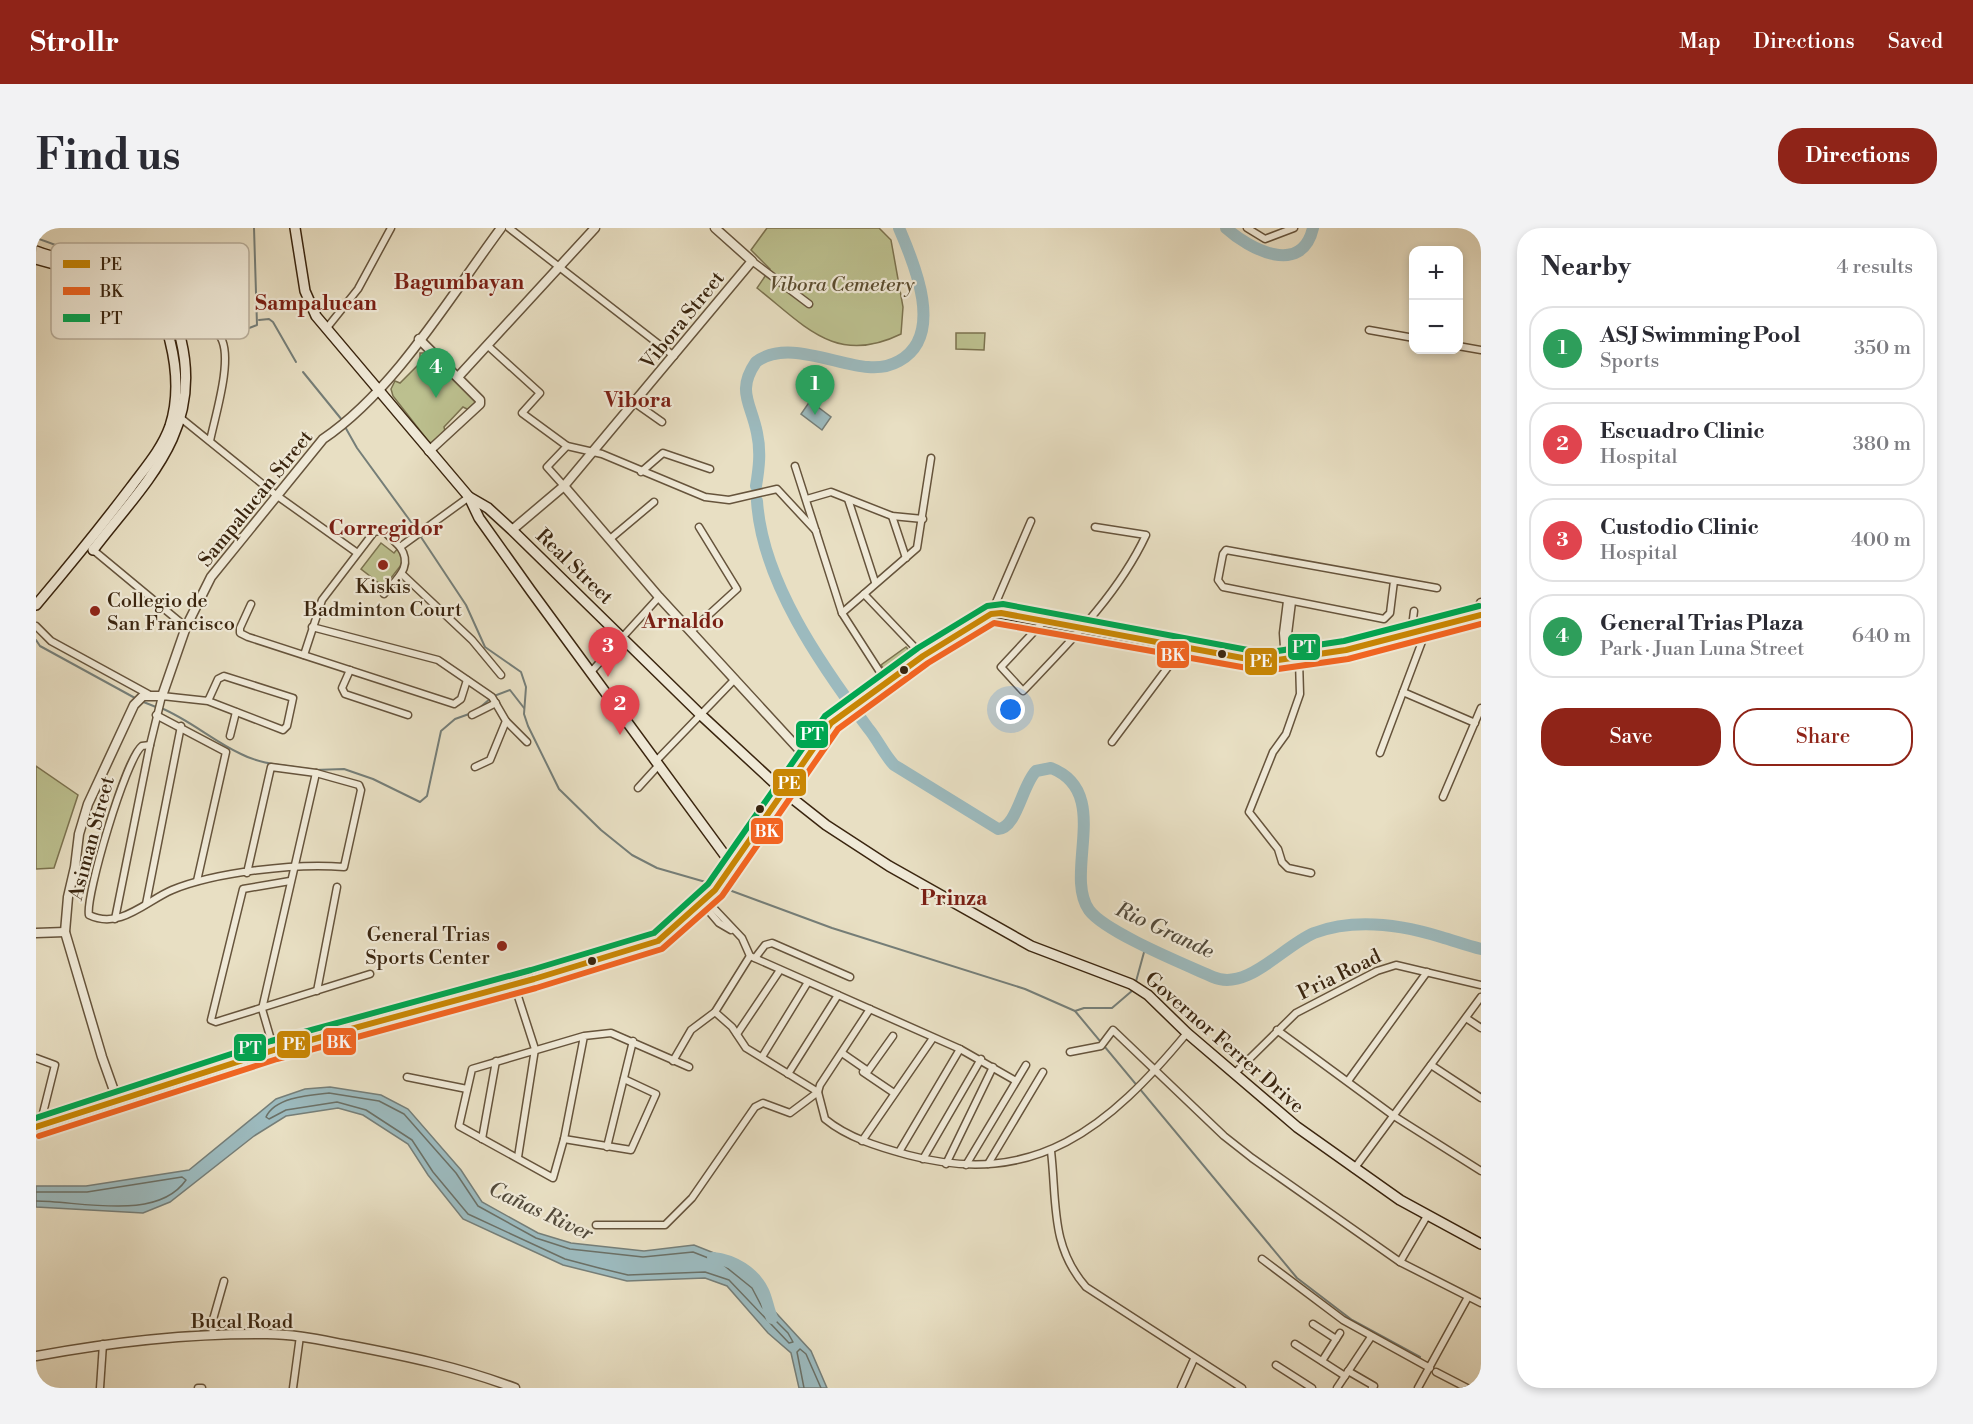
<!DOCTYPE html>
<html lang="en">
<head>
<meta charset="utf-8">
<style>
  :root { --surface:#fff; --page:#f2f2f3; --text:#2b2b33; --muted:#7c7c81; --line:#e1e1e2; --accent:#8f2418 }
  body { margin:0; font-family:"Libre Bodoni",serif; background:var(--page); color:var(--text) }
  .controls { position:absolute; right:18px; top:18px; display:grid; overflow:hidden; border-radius:12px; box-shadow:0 3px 9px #0003 }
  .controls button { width:54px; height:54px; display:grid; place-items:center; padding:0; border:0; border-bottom:2px solid var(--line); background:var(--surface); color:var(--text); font:30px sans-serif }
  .you { position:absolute; left:975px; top:482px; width:21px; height:21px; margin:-15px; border:4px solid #fff; border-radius:50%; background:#1a73e8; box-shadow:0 0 0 9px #1a73e833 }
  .badge { display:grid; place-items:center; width:39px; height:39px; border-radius:50%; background:var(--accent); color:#fff; font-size:20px; font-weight:700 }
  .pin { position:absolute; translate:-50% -50px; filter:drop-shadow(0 2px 3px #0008) }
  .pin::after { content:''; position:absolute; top:32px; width:21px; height:18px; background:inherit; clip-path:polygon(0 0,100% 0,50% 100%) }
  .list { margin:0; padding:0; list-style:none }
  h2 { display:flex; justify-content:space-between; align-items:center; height:78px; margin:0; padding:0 24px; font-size:26px }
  h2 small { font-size:20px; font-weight:400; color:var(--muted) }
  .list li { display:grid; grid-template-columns:39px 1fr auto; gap:18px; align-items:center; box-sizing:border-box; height:84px; margin:0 12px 12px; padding:0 12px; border:2px solid var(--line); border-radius:24px }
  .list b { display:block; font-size:22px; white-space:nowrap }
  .list p { margin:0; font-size:20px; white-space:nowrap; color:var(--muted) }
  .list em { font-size:20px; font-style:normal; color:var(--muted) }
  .actions { display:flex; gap:12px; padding:18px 24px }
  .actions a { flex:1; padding:14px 0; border:2px solid var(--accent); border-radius:24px; text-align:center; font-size:21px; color:var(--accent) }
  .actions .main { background:var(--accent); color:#fff }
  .map { position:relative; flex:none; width:1445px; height:1160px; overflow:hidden; border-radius:24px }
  header { display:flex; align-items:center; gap:36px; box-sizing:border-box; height:84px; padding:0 30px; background:var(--accent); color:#fff }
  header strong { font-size:28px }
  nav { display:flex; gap:33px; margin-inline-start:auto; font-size:21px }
  .intro { display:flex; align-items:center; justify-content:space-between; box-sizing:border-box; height:144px; padding:0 36px }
  h1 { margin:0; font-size:42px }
  .button { padding:15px 27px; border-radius:24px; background:var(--accent); color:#fff; font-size:21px; font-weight:700 }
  main { display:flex; gap:36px; padding:0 36px }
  aside { flex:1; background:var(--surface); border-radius:24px; box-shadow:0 3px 9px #0003 }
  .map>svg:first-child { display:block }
  .green { fill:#bcc08f; stroke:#7b724f; stroke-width:1.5 }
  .water { fill:#9cbabe; stroke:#757e78; stroke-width:1.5 }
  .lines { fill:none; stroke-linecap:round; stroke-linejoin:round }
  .shore { stroke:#6b7066; stroke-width:1.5 }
  .stream { stroke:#757e78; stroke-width:2 }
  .river { stroke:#9cbabe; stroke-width:12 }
  .minor-casing { stroke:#66543c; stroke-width:9 }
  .tertiary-casing { stroke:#66543c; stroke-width:11 }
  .secondary-casing { stroke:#3a250f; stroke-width:12 }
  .minor { stroke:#f0ead8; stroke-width:6 }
  .tertiary { stroke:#f0ead8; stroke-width:8 }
  .secondary { stroke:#f0ead8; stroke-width:9 }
  .bus-1-casing { stroke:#f0ead8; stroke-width:10 }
  .bus-2-casing { stroke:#f0ead8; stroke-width:10 }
  .bus-3-casing { stroke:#f0ead8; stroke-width:10 }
  .bus-1 { stroke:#c88604; stroke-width:6 }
  .bus-2 { stroke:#f26522; stroke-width:6 }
  .bus-3 { stroke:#00a651; stroke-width:6 }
  .poi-dot { fill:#8f2418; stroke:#f0ead8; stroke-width:2 }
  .bus-dot { fill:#3a250f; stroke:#f0ead8; stroke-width:2 }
  .labels { text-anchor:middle; stroke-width:4.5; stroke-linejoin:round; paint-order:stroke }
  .park-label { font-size:20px; font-style:italic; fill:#5a4c2f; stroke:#f0ead8 }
  .street-label { font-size:20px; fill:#3a250f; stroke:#f0ead8 }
  .poi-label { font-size:20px; fill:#3a250f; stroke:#f0ead8 }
  .neighbourhood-label { font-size:21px; font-weight:bold; fill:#7a1f14; stroke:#f0ead8 }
  .water-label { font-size:21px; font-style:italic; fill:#524a3b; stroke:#f0ead8 }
  .key { fill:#f0ead8; stroke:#b9af9c; stroke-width:1.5 }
  .key-label { font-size:16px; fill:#3a250f }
  .line-badge { stroke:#f0ead8; stroke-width:2 }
  .badge-label { font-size:16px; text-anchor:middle; font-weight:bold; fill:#fff }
</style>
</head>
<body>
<header>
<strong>Strollr</strong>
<nav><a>Map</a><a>Directions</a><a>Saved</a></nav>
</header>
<div class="intro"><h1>Find us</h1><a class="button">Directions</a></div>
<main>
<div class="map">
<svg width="1445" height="1160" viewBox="0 0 1445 1160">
  <rect width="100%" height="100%" fill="#e8dfc3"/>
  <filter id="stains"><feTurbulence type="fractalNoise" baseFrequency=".00333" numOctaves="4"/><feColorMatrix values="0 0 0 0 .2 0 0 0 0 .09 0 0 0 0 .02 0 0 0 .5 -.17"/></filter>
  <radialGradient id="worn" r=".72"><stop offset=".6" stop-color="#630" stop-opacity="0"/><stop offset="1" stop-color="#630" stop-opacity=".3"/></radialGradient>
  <!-- green -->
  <g class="green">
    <path d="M731,0H843L855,12L867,79L865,106C800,138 769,98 721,60L734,41L715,22Z"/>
    <path d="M920,105H949L948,122L920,121Z"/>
    <path d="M384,125H395L441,172L435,183L427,179L408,199L410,207L398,216L393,214L357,168L355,161L359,153L364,155L384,135Z"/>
    <path d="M345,315L358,325L362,320L368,325L365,329L369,332L348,359L325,341Z"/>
    <path d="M870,419L879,429L852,448L845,437Z"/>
    <path d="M0,538L42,567L18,640L0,641Z"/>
  </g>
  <!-- water -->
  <g class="water">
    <path d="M774,173L795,189L786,202L765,186Z"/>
    <path d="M294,859L345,867L372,881L425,942L446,974L502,1005L535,1015L608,1023L658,1017L688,1029L721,1056L731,1075L775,1123L791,1160H763L755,1125L732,1105L691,1058L669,1050L591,1053L527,1037L427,991L392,947L372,916L327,887L302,880L250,888L218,908L134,974L107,985L0,979V958H50L153,942L240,871L269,861Z"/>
  </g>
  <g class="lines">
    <!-- shore -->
    <g class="shore">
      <path d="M293,865L343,873L368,886L420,945L442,978L500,1010L534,1021L607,1029L657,1024L685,1035L716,1060L726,1079L752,1105L757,1114L753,1115L693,1052L669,1044L592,1047L563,1040L529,1031L432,986L397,944L376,912L330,882L301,874L250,882L233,891L230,889C239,869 274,867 293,865Z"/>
      <path d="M0,964H51L146,949L150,952C121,994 44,973 0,973"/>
      <path d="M768,1160L761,1124L764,1121L770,1126L785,1160"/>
    </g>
    <!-- stream -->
    <g class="stream">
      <path d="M0,10C15,15 29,21 44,26C70,33 97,26 117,50"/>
      <path d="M137,70L141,72"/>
      <path d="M153,78C167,89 184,94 195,107L221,97L218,0"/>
      <path d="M223,92L233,91L237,94L260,134"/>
      <path d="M267,144L306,192"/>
      <path d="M308,197L321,220L375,294L430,377L449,419L485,444L490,459L488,486L492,498L523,561L565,602L596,627L621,640L680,657"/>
      <path d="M0,412L4,418L99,470"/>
      <path d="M458,468L474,462L488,480"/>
      <path d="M105,473L120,479"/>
      <path d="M125,480C154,492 177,513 205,526C226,537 250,537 273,541"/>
      <path d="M441,482L455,470"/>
      <path d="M278,542L308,541L337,551L384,574L391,568L405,503L419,491L433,486"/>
      <path d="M685,659L796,700L989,761L1039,783L1261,1050L1316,1092L1384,1129"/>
      <path d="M1099,757L1110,717"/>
      <path d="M1039,783L1048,780H1076L1097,762"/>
    </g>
    <!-- river -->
    <g class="river">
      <path d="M1190,0C1213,21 1266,49 1277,0"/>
      <path d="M720,258C723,240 725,223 721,205C715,175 700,163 720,134C750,111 800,137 832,139C843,140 854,138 863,133C909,108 879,37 863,0"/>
      <path d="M721,273C726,353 785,437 832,500C842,512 847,525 858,537L962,601C981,600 986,557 1000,543L1015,540C1077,564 1027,645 1053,682C1069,704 1148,736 1177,749C1211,764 1247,718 1278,705C1318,690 1366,697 1405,709C1419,713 1432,718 1445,721"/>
      <path d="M677,1030C697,1032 718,1044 727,1063C731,1071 732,1081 736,1090"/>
    </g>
    <defs>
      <g id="minor">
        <path d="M473,0L638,128"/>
        <path d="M1211,0L1229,11L1258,0"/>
        <path d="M716,33L773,76"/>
        <path d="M136,83C150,89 177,96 185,110C197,132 179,188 174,213"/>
        <path d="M290,101L322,61L355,0"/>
        <path d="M1333,102L1378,110"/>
        <path d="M451,117L504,165L486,185L531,218L566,226L669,269L693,272L741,261L780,303"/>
        <path d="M1422,118L1445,122"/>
        <path d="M599,175L626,194"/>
        <path d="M146,191L240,267L320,324"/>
        <path d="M759,238L806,385L851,455"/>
        <path d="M605,244L627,225L674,241"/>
        <path d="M528,258L511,239L531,218"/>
        <path d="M771,271L795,264L856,288L887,291"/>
        <path d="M812,271L839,354"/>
        <path d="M856,288L870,330"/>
        <path d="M574,311L618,274"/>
        <path d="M56,321L150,399"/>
        <path d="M367,347L436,412L465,447"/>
        <path d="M1358,353L1354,385L1348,391L1187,359L1182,352L1187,326L1190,322L1401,360"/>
        <path d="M348,366C360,351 378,339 364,319"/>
        <path d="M828,366L887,428"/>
        <path d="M215,376L204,400V405L212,409L418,476L425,471L431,452"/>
        <path d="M806,385L881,320L895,230"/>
        <path d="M955,386L995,293"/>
        <path d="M1008,393L965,439L987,463C1032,416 1082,367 1110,307L1059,299"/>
        <path d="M0,398L15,413L112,466"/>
        <path d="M276,399L402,432L456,469L470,493L454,532L439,539"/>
        <path d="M655,403L701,361L663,299"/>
        <path d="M1375,407L1378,383"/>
        <path d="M268,427L286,372L338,304L347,302L364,319L433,269"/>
        <path d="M1255,432L1252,406L1256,374"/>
        <path d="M1263,432L1264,466L1250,506L1237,524L1213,584L1242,621L1246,634L1252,640L1275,645"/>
        <path d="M1249,433L1247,405L1251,373"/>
        <path d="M314,442L306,460L309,466L372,487"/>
        <path d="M554,445L623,369"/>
        <path d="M1367,464L1439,495"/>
        <path d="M120,487L190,524L161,653"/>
        <path d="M436,487L460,475"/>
        <path d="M470,493L491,514"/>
        <path d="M194,508L200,484"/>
        <path d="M1076,514L1147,419"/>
        <path d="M114,517L106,518C90,530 49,669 53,687C84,702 110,673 136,662C180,644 260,635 308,639L325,562L323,557L280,545L235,539L211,645"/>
        <path d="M1344,525L1390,403"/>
        <path d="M619,534L699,451"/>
        <path d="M602,560L622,538"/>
        <path d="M1407,569L1445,480"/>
        <path d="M254,653L207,661L175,792L180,794L334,746"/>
        <path d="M670,672L706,710L714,728L924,821L980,853"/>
        <path d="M666,675L683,695L695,702"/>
        <path d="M110,676L145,498"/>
        <path d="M79,691L114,517L126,468L172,473L247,502L251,498L257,470L188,448L182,451L172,473"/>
        <path d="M719,730L729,717L736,715L814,749"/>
        <path d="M478,756L499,821L482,929"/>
        <path d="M281,763L301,659"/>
        <path d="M834,781L784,857L782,864L789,891C812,910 843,919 872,927C1000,961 1073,899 1151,805"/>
        <path d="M679,784L696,799L710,820L782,864"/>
        <path d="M1430,790L1445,800"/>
        <path d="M1241,802L1358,888L1445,943"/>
        <path d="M701,806L744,742"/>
        <path d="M548,808L528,911L517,950L423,898L436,841L548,808L575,805L653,839"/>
        <path d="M238,822L226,781L280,545"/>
        <path d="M1034,824L1065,818L1077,802L1188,908L1216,930L1364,1034L1445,1075"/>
        <path d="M806,825L832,843L857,808"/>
        <path d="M726,829L772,754"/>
        <path d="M0,830L19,837L4,897"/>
        <path d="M637,833L655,802L679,784L714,728"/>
        <path d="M1395,837L1445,870"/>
        <path d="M827,844L858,865"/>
        <path d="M752,846L802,767"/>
        <path d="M1198,846L1260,785L1341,743L1360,737L1445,757"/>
        <path d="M371,849L431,861"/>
        <path d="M1312,853L1391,744"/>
        <path d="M446,911L460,833"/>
        <path d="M528,911L595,922L620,866L588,851"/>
        <path d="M826,913L897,810"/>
        <path d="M571,919L597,813"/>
        <path d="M1015,923C1021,974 1014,1018 1050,1059L1206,1160"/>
        <path d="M863,924L924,821"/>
        <path d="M887,931L945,831"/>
        <path d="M910,936L957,839"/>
        <path d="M952,936L1007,844"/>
        <path d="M930,937L990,837"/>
        <path d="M1318,941L1445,769"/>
        <path d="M560,997H629L656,970L719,879L727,875L754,885L782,864"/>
        <path d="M1226,1031L1307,1092L1394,1140"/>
        <path d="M1364,1034L1391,988"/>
        <path d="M1277,1096L1300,1111"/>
        <path d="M177,1107L176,1095L188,1053"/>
        <path d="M1259,1116L1309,1148"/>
        <path d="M1286,1133L1304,1105"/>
        <path d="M1240,1137L1276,1160"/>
        <path d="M1312,1143L1338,1158L1336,1160"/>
        <path d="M1400,1144L1431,1160"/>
        <path d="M64,1160L67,1116"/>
        <path d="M162,1160H166"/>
        <path d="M257,1160L264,1108"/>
        <path d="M1145,1160L1158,1131"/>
        <path d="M1301,1160L1335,1109"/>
        <path d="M1382,1160L1432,1069"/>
      </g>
      <g id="tertiary">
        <path d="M383,111L444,172V176L393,223"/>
        <path d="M422,149L559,0"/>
        <path d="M528,258L623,369L770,529"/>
        <path d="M476,302L528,258L716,33L679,0"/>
        <path d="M1441,388L1445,375"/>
        <path d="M0,705L29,704"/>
        <path d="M82,874L66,829L29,704L32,669L39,639L43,606L52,576L98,477L107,468H126L150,399L175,349L287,211C359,162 413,70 465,0"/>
        <path d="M0,1128C76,1114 153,1105 231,1106C258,1106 285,1112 312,1117C370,1128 423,1139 479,1160"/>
      </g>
      <g id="secondary">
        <path d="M259,0L269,63L280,88L433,269L443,290L495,363L696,637"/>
        <path d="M0,23C31,35 90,42 114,57C134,70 140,90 145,112C167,204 108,255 57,322"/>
        <path d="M0,31L94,57C121,67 128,86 134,113C141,141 143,170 134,198C126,221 109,240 95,259C64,300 33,338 0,377"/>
        <path d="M433,269L452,280L476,302L665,487L747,563L790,597L853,638L995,718L1095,756L1112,767L1151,805L1261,899L1364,972L1445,1016"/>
        <path d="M0,899L238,822L498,751L622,713L646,694L679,662L795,495L887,428L955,386L965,385L1228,434C1302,430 1373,405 1445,387"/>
      </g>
    </defs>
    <!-- minor casing -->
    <use href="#minor" class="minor-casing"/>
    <!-- tertiary casing -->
    <use href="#tertiary" class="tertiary-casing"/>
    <!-- secondary casing -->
    <use href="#secondary" class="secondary-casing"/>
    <!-- minor -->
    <use href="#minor" class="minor"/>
    <!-- tertiary -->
    <use href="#tertiary" class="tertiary"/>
    <!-- secondary -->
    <use href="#secondary" class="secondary"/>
    <defs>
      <path id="bus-1" d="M0,899L238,822L498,751L622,713L679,662L795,495L887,428L955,386L965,385L1228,434L1310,422L1445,387"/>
      <path id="bus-2" d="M3,908L241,831L500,760L626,721L686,668L802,501L892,435L958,395L1228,443L1312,431L1445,396"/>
      <path id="bus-3" d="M0,890L235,813L495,742L618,705L672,656L789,488L882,420L951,378L967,376L1228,425L1308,413L1443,378"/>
    </defs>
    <!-- bus-1 casing -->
    <use href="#bus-1" class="bus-1-casing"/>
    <!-- bus-2 casing -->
    <use href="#bus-2" class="bus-2-casing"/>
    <!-- bus-3 casing -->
    <use href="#bus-3" class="bus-3-casing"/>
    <!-- bus-1 -->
    <use href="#bus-1" class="bus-1"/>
    <!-- bus-2 -->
    <use href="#bus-2" class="bus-2"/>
    <!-- bus-3 -->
    <use href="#bus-3" class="bus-3"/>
  </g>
  <!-- markers -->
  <g class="poi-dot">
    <circle cx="347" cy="337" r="6"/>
    <circle cx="59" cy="383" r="6"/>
    <circle cx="466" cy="718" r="6"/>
  </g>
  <g class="bus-dot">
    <circle cx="1186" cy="426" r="5"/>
    <circle cx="868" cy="442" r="5"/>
    <circle cx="724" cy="581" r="5"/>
    <circle cx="556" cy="733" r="5"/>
  </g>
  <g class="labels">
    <!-- park labels -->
    <g class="park-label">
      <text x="806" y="63">Vibora Cemetery</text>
    </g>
    <!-- street labels -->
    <g class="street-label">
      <text transform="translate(646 92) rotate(-51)" y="7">Vibora Street</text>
      <text transform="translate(219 270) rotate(-51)" y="7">Sampalucan Street</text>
      <text transform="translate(539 338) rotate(44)" y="7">Real Street</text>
      <text transform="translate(55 610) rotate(-75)" y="7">Asiman Street</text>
      <text transform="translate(1303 746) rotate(-26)" y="7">Pria Road</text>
      <text transform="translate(1189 814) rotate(41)" y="7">Governor Ferrer Drive</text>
      <text x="206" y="1100">Bucal Road</text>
    </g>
    <!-- poi labels -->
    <g class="poi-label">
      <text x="347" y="365">Kiskis<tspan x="347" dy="23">Badminton Court</tspan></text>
      <text x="71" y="379" text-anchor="start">Collegio de<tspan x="71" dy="23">San Francisco</tspan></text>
      <text x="454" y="713" text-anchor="end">General Trias<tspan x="454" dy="23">Sports Center</tspan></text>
    </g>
    <!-- neighbourhood labels -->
    <g class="neighbourhood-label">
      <text x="423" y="61">Bagumbayan</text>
      <text x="280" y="82">Sampalucan</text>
      <text x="602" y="179">Vibora</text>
      <text x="350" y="307">Corregidor</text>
      <text x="647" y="400">Arnaldo</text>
      <text x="918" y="677">Prinza</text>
    </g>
    <!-- water labels -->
    <g class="water-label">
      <text transform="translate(1129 702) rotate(25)" y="7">Rio Grande</text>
      <text transform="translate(505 983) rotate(25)" y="7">Cañas River</text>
    </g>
  </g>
  <!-- legend -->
  <rect x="15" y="15" width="198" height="96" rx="9" class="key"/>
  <rect x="27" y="32" width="27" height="8" fill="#c88604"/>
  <rect x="27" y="59" width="27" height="8" fill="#f26522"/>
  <rect x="27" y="86" width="27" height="8" fill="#00a651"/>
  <g class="key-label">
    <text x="64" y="42">PE</text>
    <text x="64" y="69">BK</text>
    <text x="64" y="96">PT</text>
  </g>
  <g class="line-badge">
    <rect x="1251" y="405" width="34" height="28" rx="6" fill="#00a651"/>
    <rect x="1120" y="412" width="34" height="29" rx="6" fill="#f26522"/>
    <rect x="1208" y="419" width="34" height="29" rx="6" fill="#c88604"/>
    <rect x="759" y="492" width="34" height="29" rx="6" fill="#00a651"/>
    <rect x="736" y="540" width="35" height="29" rx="6" fill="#c88604"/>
    <rect x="714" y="589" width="34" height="28" rx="6" fill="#f26522"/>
    <rect x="286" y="799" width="35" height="29" rx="6" fill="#f26522"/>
    <rect x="240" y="802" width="35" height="29" rx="6" fill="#c88604"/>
    <rect x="197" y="805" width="34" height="29" rx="6" fill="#00a651"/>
  </g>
  <g class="badge-label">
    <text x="1268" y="425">PT</text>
    <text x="1137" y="433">BK</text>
    <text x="1225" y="439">PE</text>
    <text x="776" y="512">PT</text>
    <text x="753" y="561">PE</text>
    <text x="731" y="609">BK</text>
    <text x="303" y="820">BK</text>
    <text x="258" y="822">PE</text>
    <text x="214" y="826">PT</text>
  </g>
  <rect width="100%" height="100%" filter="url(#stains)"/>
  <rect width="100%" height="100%" fill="url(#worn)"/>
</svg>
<div class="controls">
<button>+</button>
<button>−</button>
</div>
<div class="you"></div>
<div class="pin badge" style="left:779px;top:187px;background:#2e9e5b">1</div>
<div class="pin badge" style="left:584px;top:507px;background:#e0444e">2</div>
<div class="pin badge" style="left:572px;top:449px;background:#e0444e">3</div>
<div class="pin badge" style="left:400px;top:170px;background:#2e9e5b">4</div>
</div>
<aside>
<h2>Nearby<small>4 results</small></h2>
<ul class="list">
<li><span class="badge" style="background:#2e9e5b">1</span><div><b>ASJ Swimming Pool</b><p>Sports</p></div><em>350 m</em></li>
<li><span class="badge" style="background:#e0444e">2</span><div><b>Escuadro Clinic</b><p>Hospital</p></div><em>380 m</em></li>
<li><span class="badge" style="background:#e0444e">3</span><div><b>Custodio Clinic</b><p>Hospital</p></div><em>400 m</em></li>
<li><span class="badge" style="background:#2e9e5b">4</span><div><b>General Trias Plaza</b><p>Park · Juan Luna Street</p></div><em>640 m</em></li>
</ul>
<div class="actions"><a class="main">Save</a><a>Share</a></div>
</aside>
</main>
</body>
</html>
